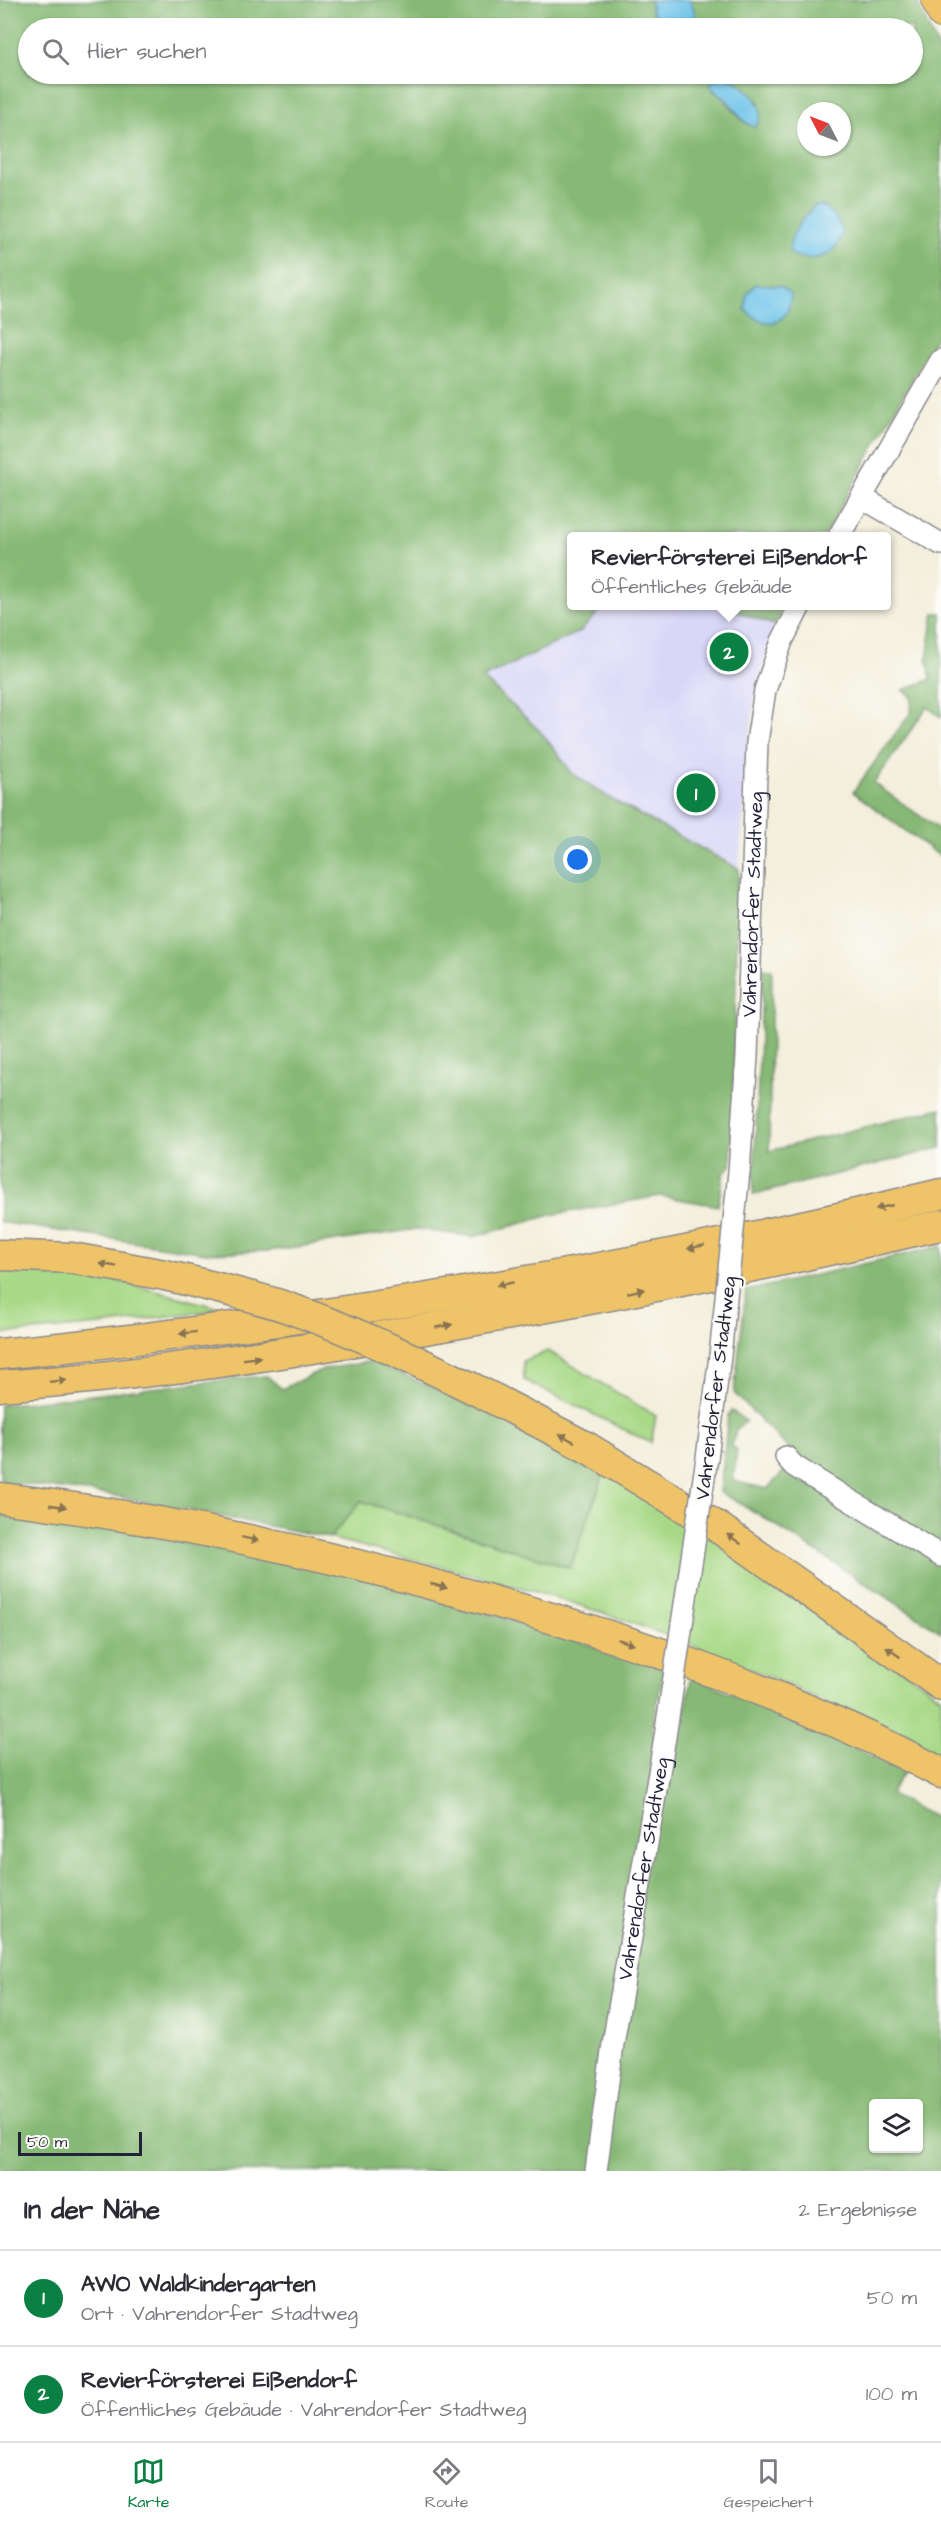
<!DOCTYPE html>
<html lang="de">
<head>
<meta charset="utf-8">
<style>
  :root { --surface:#fff; --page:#f7f7f7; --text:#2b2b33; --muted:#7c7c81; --line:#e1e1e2; --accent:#0b8043 }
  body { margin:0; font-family:"Architects Daughter",sans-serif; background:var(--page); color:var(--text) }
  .controls { position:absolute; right:18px; bottom:18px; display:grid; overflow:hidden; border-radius:6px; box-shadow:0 2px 4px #0004 }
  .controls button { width:54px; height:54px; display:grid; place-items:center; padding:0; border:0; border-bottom:2px solid var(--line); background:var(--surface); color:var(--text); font:30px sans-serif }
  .compass { position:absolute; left:797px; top:102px; width:54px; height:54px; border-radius:50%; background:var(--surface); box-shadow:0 2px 4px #0004; rotate:312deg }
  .scale { position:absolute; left:18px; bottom:15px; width:124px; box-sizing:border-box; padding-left:6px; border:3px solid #22223b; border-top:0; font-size:16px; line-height:21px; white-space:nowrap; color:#22223b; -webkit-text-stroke:4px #fdfcf7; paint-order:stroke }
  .you { position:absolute; left:578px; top:860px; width:21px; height:21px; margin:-15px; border:4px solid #fff; border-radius:50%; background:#1a73e8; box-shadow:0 0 0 9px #1a73e833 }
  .badge { display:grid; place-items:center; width:39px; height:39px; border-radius:50%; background:var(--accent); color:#fff; font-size:20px; font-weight:700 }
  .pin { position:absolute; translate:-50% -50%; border:3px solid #fff; box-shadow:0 2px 6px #0006 }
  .popup { position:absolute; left:567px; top:532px; width:324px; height:78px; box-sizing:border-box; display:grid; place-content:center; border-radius:6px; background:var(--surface); filter:drop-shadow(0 2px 4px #0005); font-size:20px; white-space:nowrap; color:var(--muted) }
  .popup b { font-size:22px; color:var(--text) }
  .popup::after { content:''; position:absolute; left:50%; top:100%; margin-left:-12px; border:12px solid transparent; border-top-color:var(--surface) }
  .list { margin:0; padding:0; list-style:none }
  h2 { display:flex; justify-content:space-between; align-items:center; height:78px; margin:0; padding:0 24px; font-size:26px }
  h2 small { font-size:20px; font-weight:400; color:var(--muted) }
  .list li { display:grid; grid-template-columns:39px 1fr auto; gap:18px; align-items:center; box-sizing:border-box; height:96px; padding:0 24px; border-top:2px solid var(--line) }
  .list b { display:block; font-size:22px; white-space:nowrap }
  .list p { margin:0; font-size:20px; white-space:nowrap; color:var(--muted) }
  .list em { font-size:20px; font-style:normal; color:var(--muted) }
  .icon { flex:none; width:33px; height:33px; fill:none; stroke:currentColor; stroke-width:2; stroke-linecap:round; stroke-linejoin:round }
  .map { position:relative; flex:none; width:941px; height:2171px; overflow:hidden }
  .search { position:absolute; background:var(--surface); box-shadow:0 2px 4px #0004; left:18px; right:18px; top:18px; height:66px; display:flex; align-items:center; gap:15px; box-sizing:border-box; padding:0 21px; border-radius:33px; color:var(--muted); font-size:22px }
  .sheet { height:270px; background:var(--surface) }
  nav { display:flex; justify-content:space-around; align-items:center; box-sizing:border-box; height:84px; border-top:2px solid var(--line); background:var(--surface); font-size:16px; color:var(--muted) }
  nav a { display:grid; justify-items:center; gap:3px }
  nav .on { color:var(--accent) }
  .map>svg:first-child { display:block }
  .built { fill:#d9d7f8 }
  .green { fill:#a8d987; stroke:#657e61; stroke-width:1.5 }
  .forest { fill:#86b974; stroke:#546e58; stroke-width:1.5; fill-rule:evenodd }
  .water { fill:#6cc3e9; stroke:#477292; stroke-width:1.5 }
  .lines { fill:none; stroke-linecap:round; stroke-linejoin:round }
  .minor-casing { stroke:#8a888c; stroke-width:24 }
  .major-casing { stroke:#8a888c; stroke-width:28 }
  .highway-casing { stroke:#8a888c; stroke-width:33 }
  .minor { stroke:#fff; stroke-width:21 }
  .major { stroke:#efc469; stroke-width:26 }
  .highway { stroke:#efc469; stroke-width:30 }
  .minor-bridge-casing { stroke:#8a888c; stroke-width:24; stroke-linecap:butt }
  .highway-bridge-casing { stroke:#8a888c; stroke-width:33; stroke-linecap:butt }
  .minor-bridge { stroke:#fff; stroke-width:21 }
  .highway-bridge { stroke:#efc469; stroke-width:30 }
  .oneway { fill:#887352 }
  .labels { text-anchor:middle; stroke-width:4.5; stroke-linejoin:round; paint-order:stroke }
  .street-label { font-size:20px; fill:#22223b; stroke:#fdfcf7 }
</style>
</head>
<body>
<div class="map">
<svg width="941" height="2171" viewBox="0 0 941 2171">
  <rect width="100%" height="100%" fill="#fdfcf7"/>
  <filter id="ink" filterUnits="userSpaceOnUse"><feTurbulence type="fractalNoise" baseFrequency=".0167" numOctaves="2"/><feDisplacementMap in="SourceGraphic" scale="12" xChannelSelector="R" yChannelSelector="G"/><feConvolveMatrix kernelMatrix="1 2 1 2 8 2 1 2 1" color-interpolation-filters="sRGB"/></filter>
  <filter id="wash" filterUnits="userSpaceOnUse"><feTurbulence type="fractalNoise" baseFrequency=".008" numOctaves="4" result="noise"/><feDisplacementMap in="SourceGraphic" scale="24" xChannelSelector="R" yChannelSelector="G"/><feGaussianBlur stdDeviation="1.35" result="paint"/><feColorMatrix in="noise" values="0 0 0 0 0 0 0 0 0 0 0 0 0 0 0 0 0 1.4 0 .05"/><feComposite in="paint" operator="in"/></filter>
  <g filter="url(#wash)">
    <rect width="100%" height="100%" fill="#f3efdc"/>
    <!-- built -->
    <path class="built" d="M604,606H722L774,625L755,697L749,741L739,869L611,799L573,774L541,732L483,678L581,631Z"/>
    <!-- green -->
    <g class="green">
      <path d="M0,1266L100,1276L223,1309L100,1325L0,1334Z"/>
      <path d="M548,1351L656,1416L651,1443L524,1380L523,1361Z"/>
      <path d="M605,1471L720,1542L941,1697V1760C815,1693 684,1636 546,1595C475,1574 402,1557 330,1538L361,1501L570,1568Z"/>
    </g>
    <!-- forest -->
    <g class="forest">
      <path d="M0,0H650L652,12L666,28H28V74H912V28H689L693,26L695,14L690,0H916L941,55V328L824,536H572V606H604L581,631L483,678L541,732L573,774L611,799L739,869L731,1166L724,1172L718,1206L660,1196L551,1215L473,1237L417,1229L269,1251L206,1253L0,1222ZM732,78L759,103L747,124C734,114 728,100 713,90ZM806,111H842V147H806Z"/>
      <path d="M722,606H785L774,625Z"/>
      <path d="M934,613H941V717L927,707L874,783L941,831V857L853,792L911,712L912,697L903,690L931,679L927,658Z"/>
      <path d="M763,969H772L769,1151L941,1108V1148L753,1195Z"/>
      <path d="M941,1246V1632L758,1514L720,1492L728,1415L732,1411L746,1421L736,1430L732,1447L737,1449L733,1481L767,1489L797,1457L734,1393L746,1291Z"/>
      <path d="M372,1361L539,1434L605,1471L570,1568L361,1501L330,1538L110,1495L0,1481V1405C89,1397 178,1383 267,1376L282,1389L321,1370Z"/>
      <path d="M0,1508L360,1573L664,1668L652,1732L681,1740L691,1676L814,1728L904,1772L890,1794L941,1821V2171H0ZM874,2104H918V2148H874Z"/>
    </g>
    <!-- water -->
    <g class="water">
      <path d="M650,0H690L695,13L693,27L666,28L652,12Z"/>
      <path d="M720,75C738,76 776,110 754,127C740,121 737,111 728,101C722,94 714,92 710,85Z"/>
      <path d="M814,206H823L836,217L843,232C841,236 840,241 837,245C827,261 802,262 789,252C790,233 802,219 814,206Z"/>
      <path d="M756,284L781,286L791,294C790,327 764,330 745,309L747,294Z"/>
    </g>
  </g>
  <g filter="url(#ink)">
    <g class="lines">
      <defs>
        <g id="minor">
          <path d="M861,497L941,544"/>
          <path d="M839,536L941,360"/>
          <path id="s1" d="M739,1172L747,1057L757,742L765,690L782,641L800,606"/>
          <path d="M786,1457L794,1466L941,1556"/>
          <path d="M707,1458L720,1356"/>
          <path id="s2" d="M596,2171L613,2044L665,1737"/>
        </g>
        <path id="major" d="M934,0L941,15"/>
        <g id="highway">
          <path d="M0,1255L72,1258L165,1275"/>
          <path d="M0,1354C316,1323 632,1269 941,1194"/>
          <path d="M0,1386C139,1376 276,1355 414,1331C591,1301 766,1265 941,1225"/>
          <path d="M496,1400L588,1448L719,1528L941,1685"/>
          <path d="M0,1498C156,1517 309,1550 460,1592C625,1637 790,1693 941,1773"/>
        </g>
      </defs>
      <!-- minor casing -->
      <use href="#minor" class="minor-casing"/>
      <!-- major casing -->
      <use href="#major" class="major-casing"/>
      <!-- highway casing -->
      <use href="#highway" class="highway-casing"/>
      <!-- minor -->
      <use href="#minor" class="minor"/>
      <!-- major -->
      <use href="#major" class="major"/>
      <!-- highway -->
      <use href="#highway" class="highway"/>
      <defs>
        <g id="minor-bridge">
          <path d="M720,1356L739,1172"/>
          <path d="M665,1737L707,1458"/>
        </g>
        <path id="highway-bridge" d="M165,1275C206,1285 246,1294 286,1307C358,1332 428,1366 496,1400"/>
      </defs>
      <!-- minor-bridge casing -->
      <use href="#minor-bridge" class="minor-bridge-casing"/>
      <!-- highway-bridge casing -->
      <use href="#highway-bridge" class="highway-bridge-casing"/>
      <!-- minor-bridge -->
      <use href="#minor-bridge" class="minor-bridge"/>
      <!-- highway-bridge -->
      <use href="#highway-bridge" class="highway-bridge"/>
    </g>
    <!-- one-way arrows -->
    <defs><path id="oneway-solid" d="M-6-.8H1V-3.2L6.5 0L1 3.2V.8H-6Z" transform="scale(1.5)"/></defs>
    <g class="oneway">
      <use href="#oneway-solid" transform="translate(884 1207) rotate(167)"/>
      <use href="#oneway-solid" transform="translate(696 1247) rotate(168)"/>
      <use href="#oneway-solid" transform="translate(108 1265) rotate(-170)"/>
      <use href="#oneway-solid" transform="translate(505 1284) rotate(170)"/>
      <use href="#oneway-solid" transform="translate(636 1291) rotate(-12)"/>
      <use href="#oneway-solid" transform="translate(444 1326) rotate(-10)"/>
      <use href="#oneway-solid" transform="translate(188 1333) rotate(173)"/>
      <use href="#oneway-solid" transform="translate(252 1358) rotate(-8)"/>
      <use href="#oneway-solid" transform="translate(58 1381) rotate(-5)"/>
      <use href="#oneway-solid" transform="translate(567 1438) rotate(-152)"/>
      <use href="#oneway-solid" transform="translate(58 1506) rotate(8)"/>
      <use href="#oneway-solid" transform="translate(250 1539) rotate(12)"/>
      <use href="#oneway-solid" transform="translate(734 1539) rotate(-145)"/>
      <use href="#oneway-solid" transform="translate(439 1586) rotate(15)"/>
      <use href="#oneway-solid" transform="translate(626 1642) rotate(19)"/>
      <use href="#oneway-solid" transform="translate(893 1652) rotate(-145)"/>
    </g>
  </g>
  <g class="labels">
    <!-- street labels -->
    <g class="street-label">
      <text dy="7" stroke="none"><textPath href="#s1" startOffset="268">Vahrendorfer Stadtweg</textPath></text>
      <text transform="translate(715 1388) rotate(-83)" y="7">Vahrendorfer Stadtweg</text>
      <text dy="7" stroke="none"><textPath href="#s2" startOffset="306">Vahrendorfer Stadtweg</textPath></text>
    </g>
  </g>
</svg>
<div class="controls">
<button><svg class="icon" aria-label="layers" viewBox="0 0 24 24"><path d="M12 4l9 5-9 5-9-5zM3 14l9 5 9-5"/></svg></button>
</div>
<svg class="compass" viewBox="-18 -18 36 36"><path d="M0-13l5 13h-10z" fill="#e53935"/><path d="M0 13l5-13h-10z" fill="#7c7c81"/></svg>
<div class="scale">50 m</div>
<div class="you"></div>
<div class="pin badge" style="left:696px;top:793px">1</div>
<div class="pin badge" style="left:729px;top:652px">2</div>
<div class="popup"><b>Revierförsterei Eißendorf</b>Öffentliches Gebäude</div>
<div class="search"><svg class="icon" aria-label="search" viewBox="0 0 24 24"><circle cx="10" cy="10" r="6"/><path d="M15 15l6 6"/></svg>Hier suchen</div>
</div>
<section class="sheet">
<h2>In der Nähe<small>2 Ergebnisse</small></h2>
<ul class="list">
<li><span class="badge">1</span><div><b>AWO Waldkindergarten</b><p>Ort · Vahrendorfer Stadtweg</p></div><em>50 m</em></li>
<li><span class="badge">2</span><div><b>Revierförsterei Eißendorf</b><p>Öffentliches Gebäude · Vahrendorfer Stadtweg</p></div><em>100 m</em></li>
</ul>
</section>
<nav>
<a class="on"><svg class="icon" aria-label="map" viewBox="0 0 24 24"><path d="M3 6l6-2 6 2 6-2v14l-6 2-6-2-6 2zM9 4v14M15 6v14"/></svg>Karte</a>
<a><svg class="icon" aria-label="directions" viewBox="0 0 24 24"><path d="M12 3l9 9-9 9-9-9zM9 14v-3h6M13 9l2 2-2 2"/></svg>Route</a>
<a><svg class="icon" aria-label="saved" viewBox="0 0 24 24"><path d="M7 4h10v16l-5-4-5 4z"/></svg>Gespeichert</a>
</nav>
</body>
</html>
